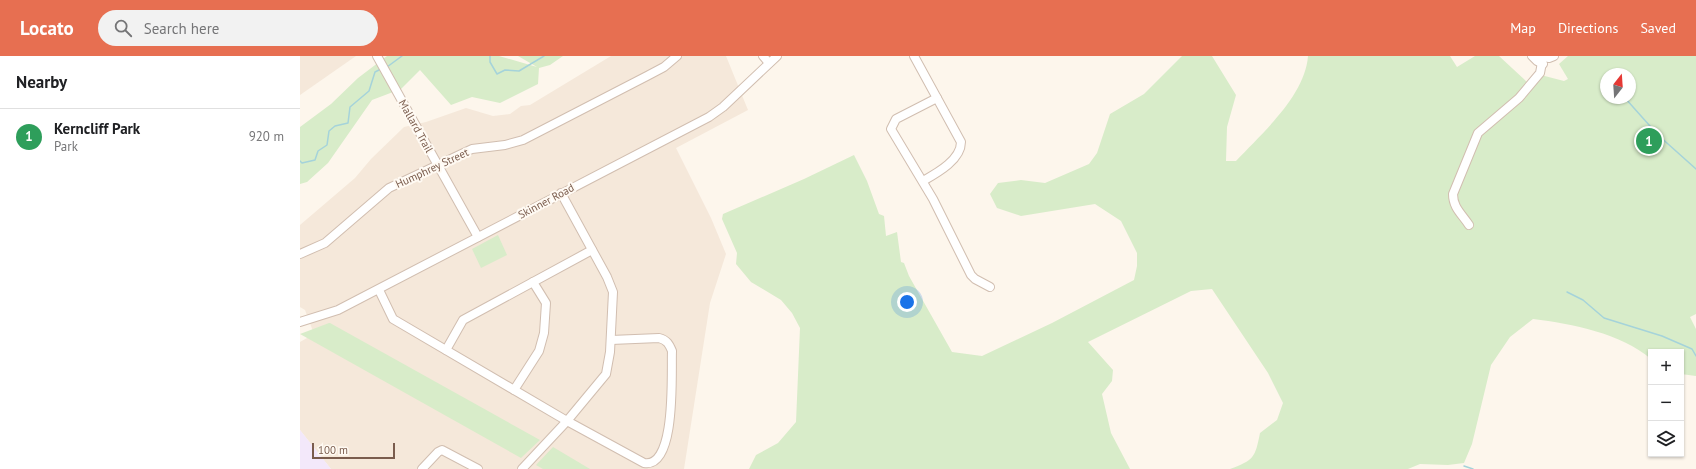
<!DOCTYPE html>
<html lang="en">
<head>
<meta charset="utf-8">
<style>
  :root { --surface:#fff; --page:#f2f2f2; --text:#202124; --muted:#757577; --line:#e0e0e0; --accent:#e76f51 }
  body { margin:0; font-family:"PT Sans",sans-serif; background:var(--page); color:var(--text) }
  .controls { position:absolute; right:12px; bottom:12px; display:grid; overflow:hidden; border-radius:0px; box-shadow:0 1px 3px #0004 }
  .controls button { width:36px; height:36px; display:grid; place-items:center; padding:0; border:0; border-bottom:1px solid var(--line); background:var(--surface); color:var(--text); font:20px sans-serif }
  .compass { position:absolute; left:1300px; top:12px; width:36px; height:36px; border-radius:50%; background:var(--surface); box-shadow:0 1px 3px #0004; rotate:17deg }
  .scale { position:absolute; left:12px; bottom:10px; width:83px; box-sizing:border-box; padding-left:4px; border:2px solid #7a5c4d; border-top:0; font-size:11px; line-height:14px; white-space:nowrap; color:#7a5c4d; -webkit-text-stroke:3px #fffaf3; paint-order:stroke }
  .you { position:absolute; left:607px; top:246px; width:14px; height:14px; margin:-10px; border:3px solid #fff; border-radius:50%; background:#1a73e8; box-shadow:0 0 0 6px #1a73e833 }
  .badge { display:grid; place-items:center; width:26px; height:26px; border-radius:50%; background:var(--accent); color:#fff; font-size:13px; font-weight:700 }
  .pin { position:absolute; translate:-50% -50%; border:2px solid #fff; box-shadow:0 1px 4px #0006 }
  .list { margin:0; padding:0; list-style:none }
  h2 { display:flex; justify-content:space-between; align-items:center; height:52px; margin:0; padding:0 16px; font-size:17px }
  h2 small { font-size:13px; font-weight:400; color:var(--muted) }
  .list li { display:grid; grid-template-columns:26px 1fr auto; gap:12px; align-items:center; box-sizing:border-box; height:56px; padding:0 16px; border-top:1px solid var(--line) }
  .list b { display:block; font-size:15px; white-space:nowrap }
  .list p { margin:0; font-size:13px; white-space:nowrap; color:var(--muted) }
  .list em { font-size:13px; font-style:normal; color:var(--muted) }
  .icon { flex:none; width:22px; height:22px; fill:none; stroke:currentColor; stroke-width:2; stroke-linecap:round; stroke-linejoin:round }
  .map { position:relative; flex:none; width:1396px; height:413px; overflow:hidden }
  header { display:flex; align-items:center; gap:24px; box-sizing:border-box; height:56px; padding:0 20px; background:var(--accent); color:#fff }
  header strong { font-size:19px }
  nav { display:flex; gap:22px; margin-inline-start:auto; font-size:14px }
  .search { width:280px; height:36px; background:var(--page); display:flex; align-items:center; gap:10px; box-sizing:border-box; padding:0 14px; border-radius:22px; color:var(--muted); font-size:15px }
  main { display:flex }
  aside { flex:1; background:var(--surface) }
  .map>svg:first-child { display:block }
  .residential { fill:#f5e8da }
  .education { fill:#f3e8fa }
  .green { fill:#d8ecc9; fill-rule:evenodd }
  .lines { fill:none; stroke-linecap:round; stroke-linejoin:round }
  .stream { stroke:#a5d3da; stroke-width:1.5 }
  .minor-casing { stroke:#d1beb0; stroke-width:10 }
  .minor { stroke:#fff; stroke-width:8 }
  .labels { text-anchor:middle; stroke-width:4; stroke-linejoin:round; paint-order:stroke }
  .street-label { font-size:11px; fill:#7a5c4d; stroke:#fffaf3 }
</style>
</head>
<body>
<header>
<strong>Locato</strong>
<div class="search"><svg class="icon" aria-label="search" viewBox="0 0 24 24"><circle cx="10" cy="10" r="6"/><path d="M15 15l6 6"/></svg>Search here</div>
<nav><a>Map</a><a>Directions</a><a>Saved</a></nav>
</header>
<main>
<aside>
<h2>Nearby<small></small></h2>
<ul class="list">
<li><span class="badge" style="background:#2e9e5b">1</span><div><b>Kerncliff Park</b><p>Park</p></div><em>920 m</em></li>
</ul>
</aside>
<div class="map">
<svg width="1396" height="413" viewBox="0 0 1396 413">
  <rect width="100%" height="100%" fill="#fdf6ec"/>
  <!-- residential -->
  <g class="residential">
    <path d="M0,0H56L0,39Z"/>
    <path d="M311,0H426L448,54L376,92L411,162L426,198L410,247L384,413H31L0,374V286L14,278L5,254L0,251V169L55,122L71,103L104,71L126,66L166,52L193,60L210,58L221,50L230,49Z"/>
  </g>
  <!-- education -->
  <path class="education" d="M0,374L31,413H0Z"/>
  <!-- green -->
  <g class="green">
    <path d="M87,0H199L237,11L218,0H263L250,9L239,12L238,28L200,47L172,41L151,49L120,14L101,33L72,44L28,107L7,126L0,128V71L31,48L58,22Z"/>
    <path d="M882,0H912L936,39L927,71L926,105H936C962,77 1005,40 1008,0H1150L1157,11L1175,0H1199L1227,26L1237,18L1264,25L1268,23L1259,8L1268,0H1396V258L1390,261L1396,273V320L1381,318V296H1351V303C1320,277 1273,268 1233,263L1210,281L1191,309L1172,388L1164,407L1148,409L1120,408L1108,413H930C954,404 955,402 960,377L977,364L983,347L968,317L912,233L891,235L788,286L813,314L812,325L802,338L811,377L830,413H449L456,399L478,387L496,366L500,272L492,257L481,244L451,226L436,208L437,197L422,163L423,158L504,123L554,99L567,125L579,158L584,160L586,180L597,176L601,206L604,207L609,220L652,296L682,300L752,267L834,224L837,210V197L821,165L795,148L721,160L697,152L690,138L698,127L721,124L745,127L789,108L797,97L810,58L844,38ZM1306,18H1330V42H1306Z"/>
    <path d="M198,179L207,199L181,212L172,193Z"/>
    <path d="M29,267H30L240,384L221,402L0,278Z"/>
    <path d="M253,391L290,413H243L236,409Z"/>
  </g>
  <g class="lines">
    <!-- stream -->
    <g class="stream">
      <path d="M190,0V6L197,18L205,14L219,15L244,0"/>
      <path d="M87,11L102,0"/>
      <path d="M1325,42L1358,79L1396,113"/>
      <path d="M0,105L2,107L15,104L18,95L27,89L29,75L35,70L48,67L50,51L69,35L75,16L81,13"/>
      <path d="M1267,236L1283,244L1304,262L1362,280L1392,293L1396,300"/>
      <path d="M1164,410L1173,413"/>
    </g>
    <defs>
      <g id="minor">
        <path d="M77,0L178,181"/>
        <path d="M463,0L469,7"/>
        <path d="M614,0L661,86C661,104 637,117 623,125"/>
        <path d="M1232,0L1237,5L1243,8"/>
        <path d="M1240,0L1249,2L1254,0"/>
        <path d="M637,42L596,63L591,73L633,143L671,219L675,223L690,231"/>
        <path d="M1169,169C1162,158 1153,152 1153,138L1178,77L1219,42L1240,17L1243,1"/>
        <path d="M0,198L25,187L89,132L172,93L205,89L223,84L347,20L364,11L377,0"/>
        <path d="M79,234L93,263L267,365L344,407C377,413 371,315 372,295C369,288 367,284 359,282L311,284"/>
        <path d="M0,266L38,254L409,61L423,51L477,0"/>
        <path d="M146,294L163,264L292,194"/>
        <path d="M214,334L239,295L244,277L246,247L233,226"/>
        <path d="M122,413L138,396L142,394L178,413"/>
        <path d="M222,413L267,365L306,318L310,296L313,236L307,221L261,137"/>
      </g>
    </defs>
    <!-- minor casing -->
    <use href="#minor" class="minor-casing"/>
    <!-- minor -->
    <use href="#minor" class="minor"/>
  </g>
  <g class="labels">
    <!-- street labels -->
    <g class="street-label">
      <text transform="translate(116 70) rotate(61)" y="4">Mallard Trail</text>
      <text transform="translate(132 112) rotate(-25)" y="4">Humphrey Street</text>
      <text transform="translate(246 145) rotate(-28)" y="4">Skinner Road</text>
    </g>
  </g>
</svg>
<div class="controls">
<button>+</button>
<button>−</button>
<button><svg class="icon" aria-label="layers" viewBox="0 0 24 24"><path d="M12 4l9 5-9 5-9-5zM3 14l9 5 9-5"/></svg></button>
</div>
<svg class="compass" viewBox="-18 -18 36 36"><path d="M0-13l5 13h-10z" fill="#e53935"/><path d="M0 13l5-13h-10z" fill="#757577"/></svg>
<div class="scale">100 m</div>
<div class="you"></div>
<div class="pin badge" style="left:1349px;top:85px;background:#2e9e5b">1</div>
</div>
</main>
</body>
</html>
